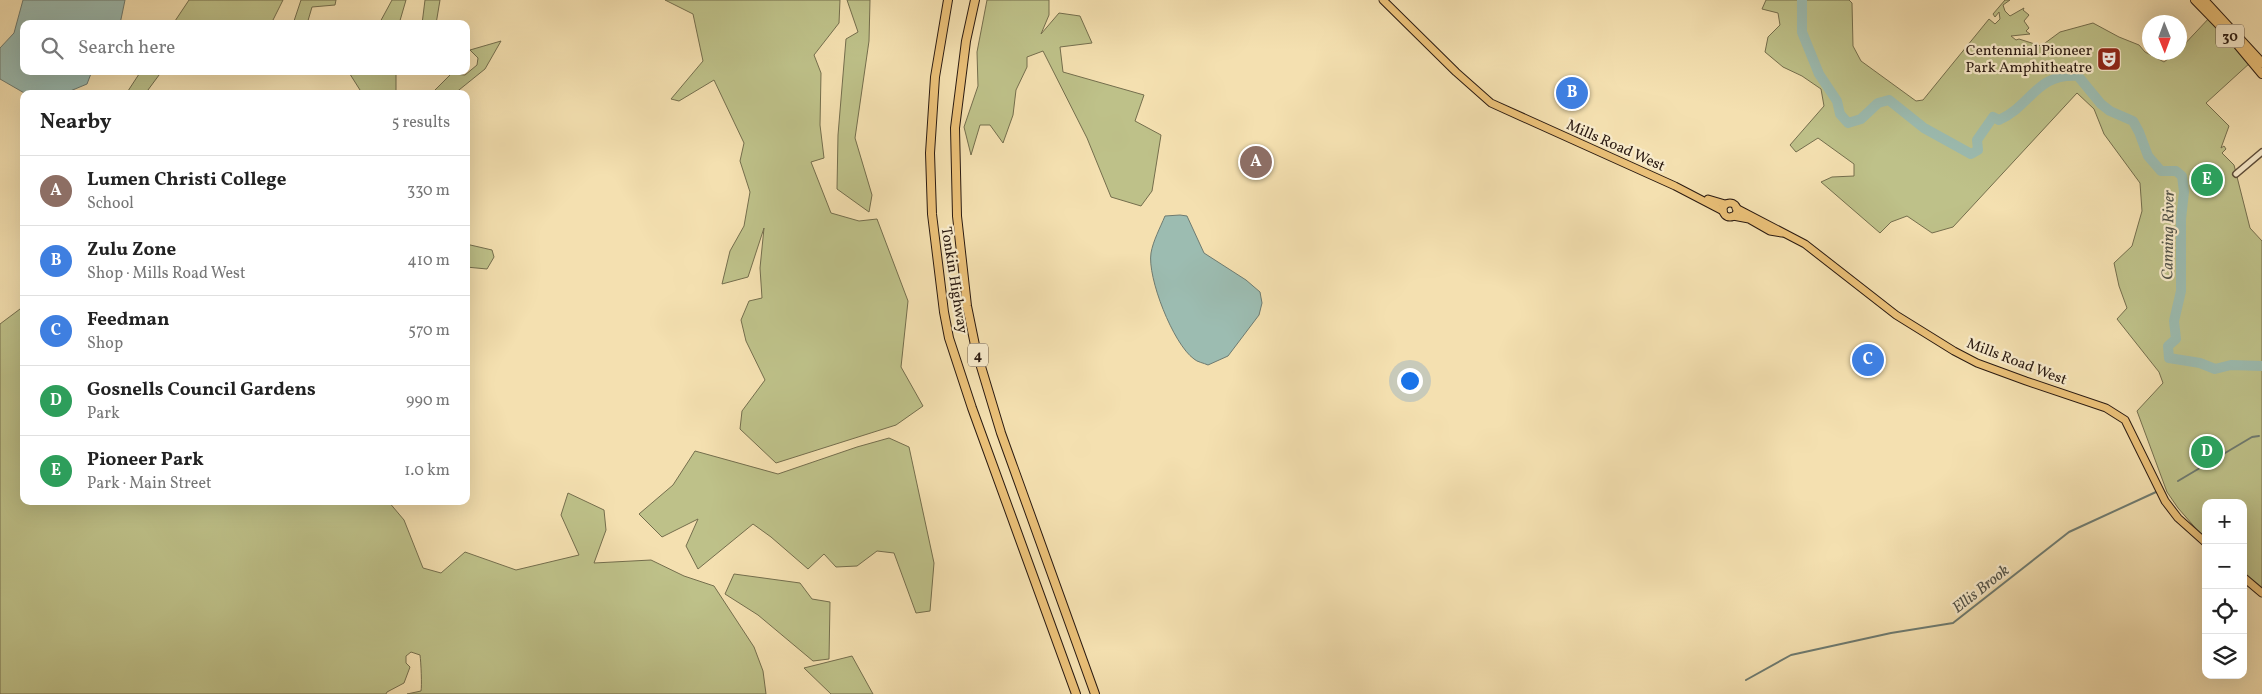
<!DOCTYPE html>
<html lang="en">
<head>
<meta charset="utf-8">
<style>
  :root { --surface:#fff; --page:#f2f2f2; --text:#222; --muted:#767676; --line:#e0e0e0; --accent:#8f2418 }
  body { margin:0; font-family:Vollkorn,serif; background:var(--page); color:var(--text) }
  .controls { position:absolute; right:15px; bottom:15px; display:grid; overflow:hidden; border-radius:10px; box-shadow:0 5px 20px #0002 }
  .controls button { width:45px; height:45px; display:grid; place-items:center; padding:0; border:0; border-bottom:1px solid var(--line); background:var(--surface); color:var(--text); font:25px sans-serif }
  .compass { position:absolute; left:2142px; top:15px; width:45px; height:45px; border-radius:50%; background:var(--surface); box-shadow:0 5px 20px #0002; rotate:179deg }
  .you { position:absolute; left:1409px; top:380px; width:18px; height:18px; margin:-12px; border:4px solid #fff; border-radius:50%; background:#1a73e8; box-shadow:0 0 0 8px #1a73e833 }
  .badge { display:grid; place-items:center; width:32px; height:32px; border-radius:50%; background:var(--accent); color:#fff; font-size:16px; font-weight:700 }
  .pin { position:absolute; translate:-50% -50%; border:2px solid #fff; box-shadow:0 1px 5px #0006 }
  .list { margin:0; padding:0; list-style:none }
  h2 { display:flex; justify-content:space-between; align-items:center; height:65px; margin:0; padding:0 20px; font-size:21px }
  h2 small { font-size:16px; font-weight:400; color:var(--muted) }
  .list li { display:grid; grid-template-columns:32px 1fr auto; gap:15px; align-items:center; box-sizing:border-box; height:70px; padding:0 20px; border-top:1px solid var(--line) }
  .list b { display:block; font-size:19px; white-space:nowrap }
  .list p { margin:0; font-size:16px; white-space:nowrap; color:var(--muted) }
  .list em { font-size:16px; font-style:normal; color:var(--muted) }
  .icon { flex:none; width:28px; height:28px; fill:none; stroke:currentColor; stroke-width:2; stroke-linecap:round; stroke-linejoin:round }
  .map { position:relative; flex:none; width:2262px; height:694px; overflow:hidden }
  .search { position:absolute; background:var(--surface); box-shadow:0 5px 20px #0002; left:20px; top:20px; width:450px; height:55px; display:flex; align-items:center; gap:12px; box-sizing:border-box; padding:0 18px; border-radius:10px; color:var(--muted); font-size:19px }
  .panel { position:absolute; background:var(--surface); box-shadow:0 5px 20px #0002; left:20px; top:90px; width:450px; height:415px; border-radius:10px }
  .map>svg:first-child { display:block }
  .green { fill:#bec189; stroke:#746e4d }
  .water { fill:#9cbcb1; stroke:#6e7b71 }
  .lines { fill:none; stroke-linecap:round; stroke-linejoin:round }
  .stream { stroke:#6e7b71; stroke-width:2 }
  .river { stroke:#9cbcb1; stroke-width:10 }
  .minor-casing { stroke:#5c4c39; stroke-width:8 }
  .major-casing { stroke:#2a1a11; stroke-width:9 }
  .highway-casing { stroke:#2a1a11; stroke-width:10 }
  .minor { stroke:#f8ebcc; stroke-width:5 }
  .major { stroke:#eac078; stroke-width:7 }
  .highway { stroke:#eac078; stroke-width:8 }
  .labels { text-anchor:middle; stroke-width:4.5; stroke-linejoin:round; paint-order:stroke }
  .shield { fill:#f8ebcc; stroke:#685949; stroke-width:1 }
  .shield-label { font-size:14px; font-weight:bold; fill:#2a1a11 }
  .poi-label { font-size:15px; fill:#2a1a11; stroke:#f8ebcc; text-anchor:end }
  .street-label { font-size:15px; fill:#2a1a11; stroke:#f8ebcc }
  .water-label { font-size:16px; font-style:italic; fill:#525349; stroke:#f8ebcc }
</style>
</head>
<body>
<div class="map">
<svg width="2262" height="694" viewBox="0 0 2262 694">
  <rect width="100%" height="100%" fill="#f4e0b0"/>
  <filter id="stains"><feTurbulence type="fractalNoise" baseFrequency=".004" numOctaves="4"/><feColorMatrix values="0 0 0 0 .2 0 0 0 0 .09 0 0 0 0 .02 0 0 0 .5 -.17"/></filter>
  <radialGradient id="worn" r=".72"><stop offset=".6" stop-color="#630" stop-opacity="0"/><stop offset="1" stop-color="#630" stop-opacity=".3"/></radialGradient>
  <!-- green -->
  <g class="green">
    <path d="M189,0H283L271,24H173Z"/>
    <path d="M301,0H336L335,5L312,7L307,24H293Z"/>
    <path d="M392,0H406L399,24H379Z"/>
    <path d="M425,0H440L436,24H422Z"/>
    <path d="M665,0H840L839,23L814,55L821,73L820,125L824,158L811,162L831,213L859,221L877,219L908,301L901,367L923,406L896,425L776,463L740,429L742,411L765,380L746,341L741,320L749,301L762,298L760,268L764,228L748,277L722,284L730,251L744,226L750,192L740,161L744,143L714,80L679,101L671,99L703,61L693,14Z"/>
    <path d="M847,0H870L869,41L855,138L872,195L869,212L837,189L838,135L846,39L858,32Z"/>
    <path d="M987,0H1049V15L1041,34L1059,13L1080,16L1092,43L1060,47L1063,72L1144,95L1135,121L1161,135L1152,191L1141,206L1111,197L1087,138L1043,51L1027,57V67L1016,90L1013,115L1003,143L990,125H980L971,155L964,127L978,86L977,52Z"/>
    <path d="M1766,0H1849L1852,3L1853,46L1861,61L1916,101L1923,100L1989,19L1995,24L2000,19L1999,12L1995,17L1993,14L2005,0H2010L2003,5L2005,11L2010,16L2024,8L2023,10L2029,15L2024,21L2029,28L2026,31L2030,34L2011,36L2016,40L2019,39L2041,46L2060,32L2093,23L2119,37L2139,45L2145,52L2164,62L2176,53L2180,52V49L2211,16L2251,62L2206,103L2229,126L2221,148L2224,146L2226,149L2222,153L2234,165L2250,228L2262,241V594L2243,577V503H2206V540L2178,508L2167,492L2137,411L2163,383L2159,372L2117,319L2127,308L2119,286L2114,263L2132,246L2142,211L2140,183L2104,134L2094,109L2077,93L1953,227L1932,233L1907,216L1891,222L1880,233L1821,182L1832,177L1854,176V164L1818,138L1796,152L1790,145L1824,106L1821,89L1802,76L1783,67L1765,52L1768,37L1780,25L1778,13L1762,9Z"/>
    <path d="M501,41L485,69L454,94H431L451,74L465,75L477,65L478,58L470,50Z"/>
    <path d="M141,71H162L145,94H126Z"/>
    <path d="M348,71H396V94H360V90Z"/>
    <path d="M466,244L492,250L494,257L487,269L466,267Z"/>
    <path d="M24,306V501H388L404,520L423,568L441,573L465,552L516,570L579,555L561,515L568,493L604,510L606,530L594,563L651,560L684,576L714,586L754,647L763,671L766,694H407L421,691C422,686 421,662 420,655L411,652L406,656V663L410,667L404,683L387,692L386,694H0V324Z"/>
    <path d="M889,438L909,447L934,563L930,611L916,613L894,553L877,551L857,566L836,567L824,554L808,569L771,537L753,524L698,569L686,546L698,519L662,537L639,514L673,485L695,451L778,474L857,447Z"/>
    <path d="M734,574L800,583L812,599L830,602L829,659L813,661L758,615L725,594Z"/>
    <path d="M852,656L873,694H831L804,668Z"/>
  </g>
  <!-- water -->
  <g class="water">
    <path d="M23,0H125L120,24H24V71H92L87,84L63,94H26L0,79V48L14,33Z"/>
    <path d="M1180,215L1187,216L1204,253L1246,280L1260,292L1262,303L1259,315L1228,356L1208,365C1204,363 1197,362 1194,359C1173,344 1147,277 1151,253C1153,241 1160,228 1165,216Z"/>
  </g>
  <g class="lines">
    <!-- stream -->
    <g class="stream">
      <path d="M2178,481L2252,437L2259,436"/>
      <path d="M1746,680L1791,655L1891,633L1953,623L2069,532L2156,492"/>
    </g>
    <!-- river -->
    <path class="river" d="M1802,0V32L1819,74L1837,101L1840,114L1848,123L1861,119L1878,103L1889,100L1924,128L1971,154L1978,150L1977,140L1993,117L1999,120C2032,105 2036,73 2078,76L2101,104L2110,111L2133,121L2139,132L2148,156L2161,171H2176L2182,176L2184,192L2181,219V291L2174,321L2176,339L2168,346L2169,358L2200,363L2215,369L2231,365L2262,366"/>
    <defs>
      <path id="minor" d="M2236,174L2262,152"/>
      <g id="major">
        <path d="M1383,0L1456,72L1491,103L1675,186L1723,211"/>
        <path d="M1708,199L1725,204"/>
        <circle cx="1730" cy="210" r="7"/>
        <path d="M1736,208L1805,244L1896,315L1954,351L1977,363L2026,381L2106,408L2125,420L2165,501L2178,518L2206,543"/>
        <path d="M1733,216L1749,219L1770,231L1782,233"/>
        <path d="M2243,577L2262,593"/>
      </g>
      <g id="highway">
        <path d="M948,0L935,77L930,153L932,214L944,312L949,338L972,408L1076,694"/>
        <path d="M975,0L966,41L955,128L957,216L967,306L976,350L1001,433L1095,694"/>
        <path d="M2195,0L2232,38L2262,74"/>
        <path d="M2204,0L2262,63"/>
      </g>
    </defs>
    <!-- minor casing -->
    <use href="#minor" class="minor-casing"/>
    <!-- major casing -->
    <use href="#major" class="major-casing"/>
    <!-- highway casing -->
    <use href="#highway" class="highway-casing"/>
    <!-- minor -->
    <use href="#minor" class="minor"/>
    <!-- major -->
    <use href="#major" class="major"/>
    <!-- highway -->
    <use href="#highway" class="highway"/>
  </g>
  <!-- icons -->
  <defs>
    <symbol id="theatre-square" viewBox="-11 -11 22 22"><rect x="-9" y="-9" width="18" height="18" rx="4" fill="#8f2418" stroke="#f8ebcc"/><path d="M-5-5.5Q0-4 5-5.5V0Q5 5 0 6Q-5 5-5 0ZM-3.3-2.5H-1v1.5H-3.3ZM1-2.5H3.3v1.5H1ZM-2.8 1Q0 5.5 2.8 1Z" fill="#fff"/></symbol>
  </defs>
  <g fill-rule="evenodd">
    <use href="#theatre-square" x="2095" y="45" width="28" height="28"/>
  </g>
  <g class="labels">
    <!-- shield labels -->
    <g class="shield">
      <rect x="2216" y="24.5" width="28" height="23" rx="4"/>
      <rect x="968" y="343.5" width="20" height="23" rx="4"/>
    </g>
    <g class="shield-label">
      <text x="2230" y="41">30</text>
      <text x="978" y="360">4</text>
    </g>
    <!-- poi labels -->
    <g class="poi-label">
      <text x="2092" y="55">Centennial Pioneer<tspan x="2092" dy="17">Park Amphitheatre</tspan></text>
    </g>
    <!-- street labels -->
    <g class="street-label">
      <text transform="translate(1616 145) rotate(24)" y="5">Mills Road West</text>
      <text transform="translate(955 280) rotate(81)" y="5">Tonkin Highway</text>
      <text transform="translate(2017 361) rotate(21)" y="5">Mills Road West</text>
    </g>
    <!-- water labels -->
    <g class="water-label">
      <text transform="translate(2167 235) rotate(-89)" y="6">Canning River</text>
      <text transform="translate(1980 588) rotate(-38)" y="6">Ellis Brook</text>
    </g>
  </g>
  <rect width="100%" height="100%" filter="url(#stains)"/>
  <rect width="100%" height="100%" fill="url(#worn)"/>
</svg>
<div class="controls">
<button>+</button>
<button>−</button>
<button><svg class="icon" aria-label="locate" viewBox="0 0 24 24"><circle cx="12" cy="12" r="6"/><path d="M12 2v4M12 18v4M2 12h4M18 12h4"/></svg></button>
<button><svg class="icon" aria-label="layers" viewBox="0 0 24 24"><path d="M12 4l9 5-9 5-9-5zM3 14l9 5 9-5"/></svg></button>
</div>
<svg class="compass" viewBox="-18 -18 36 36"><path d="M0-13l5 13h-10z" fill="#e53935"/><path d="M0 13l5-13h-10z" fill="#767676"/></svg>
<div class="you"></div>
<div class="pin badge" style="left:1256px;top:162px;background:#8d6e63">A</div>
<div class="pin badge" style="left:1572px;top:93px;background:#3f7fe0">B</div>
<div class="pin badge" style="left:1868px;top:360px;background:#3f7fe0">C</div>
<div class="pin badge" style="left:2207px;top:452px;background:#2e9e5b">D</div>
<div class="pin badge" style="left:2207px;top:180px;background:#2e9e5b">E</div>
<div class="search"><svg class="icon" aria-label="search" viewBox="0 0 24 24"><circle cx="10" cy="10" r="6"/><path d="M15 15l6 6"/></svg>Search here</div>
<section class="panel">
<h2>Nearby<small>5 results</small></h2>
<ul class="list">
<li><span class="badge" style="background:#8d6e63">A</span><div><b>Lumen Christi College</b><p>School</p></div><em>330 m</em></li>
<li><span class="badge" style="background:#3f7fe0">B</span><div><b>Zulu Zone</b><p>Shop · Mills Road West</p></div><em>410 m</em></li>
<li><span class="badge" style="background:#3f7fe0">C</span><div><b>Feedman</b><p>Shop</p></div><em>570 m</em></li>
<li><span class="badge" style="background:#2e9e5b">D</span><div><b>Gosnells Council Gardens</b><p>Park</p></div><em>990 m</em></li>
<li><span class="badge" style="background:#2e9e5b">E</span><div><b>Pioneer Park</b><p>Park · Main Street</p></div><em>1.0 km</em></li>
</ul>
</section>
</div>
</body>
</html>
